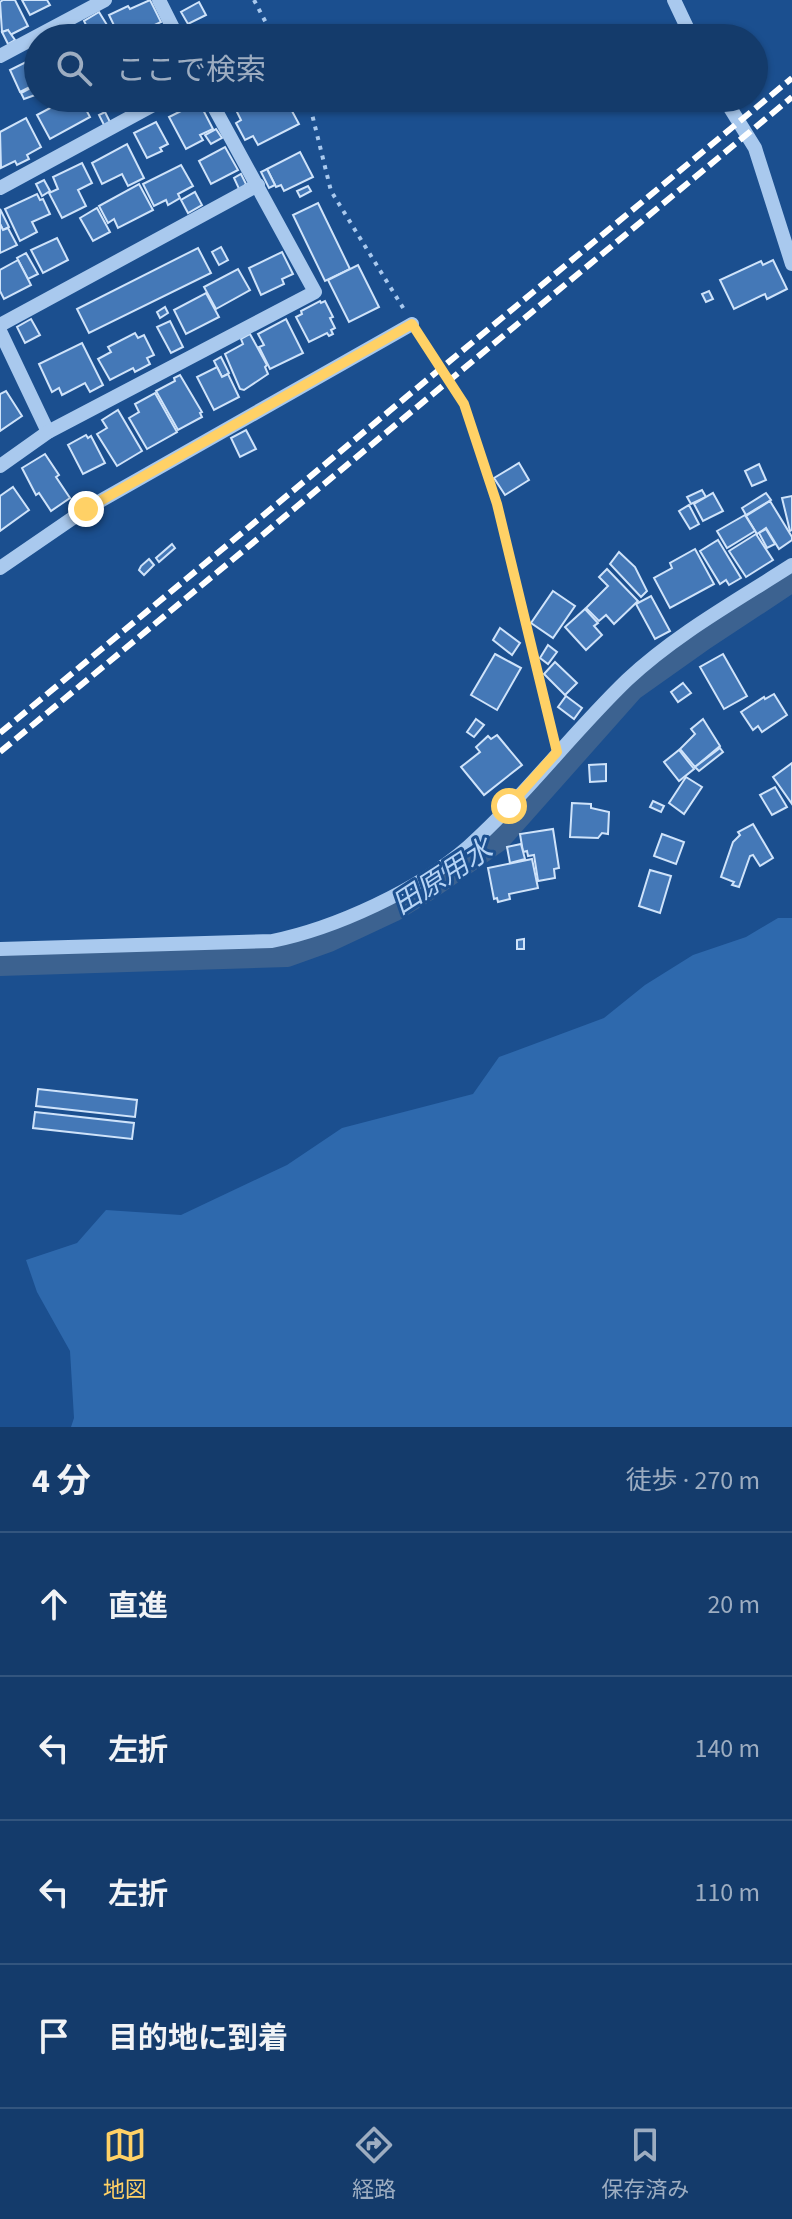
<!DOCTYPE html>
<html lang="ja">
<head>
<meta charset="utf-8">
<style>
  :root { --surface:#143b6b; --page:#214673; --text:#f1f3f6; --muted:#9dadc1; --line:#33557e; --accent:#ffd166 }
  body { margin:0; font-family:"Source Sans 3","Noto Sans JP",sans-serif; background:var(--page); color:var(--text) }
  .stop { position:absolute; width:24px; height:24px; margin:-18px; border:6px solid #ffd166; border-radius:50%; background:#fff }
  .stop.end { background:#ffd166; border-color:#fff; box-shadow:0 2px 8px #0008 }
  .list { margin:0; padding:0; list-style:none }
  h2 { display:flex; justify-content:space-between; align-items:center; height:104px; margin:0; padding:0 32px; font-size:34px }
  h2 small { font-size:26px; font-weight:400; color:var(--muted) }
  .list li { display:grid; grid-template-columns:52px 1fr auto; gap:24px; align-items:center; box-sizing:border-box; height:144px; padding:0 32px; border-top:2px solid var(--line) }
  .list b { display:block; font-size:30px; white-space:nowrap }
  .list em { font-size:26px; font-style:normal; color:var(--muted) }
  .icon { flex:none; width:44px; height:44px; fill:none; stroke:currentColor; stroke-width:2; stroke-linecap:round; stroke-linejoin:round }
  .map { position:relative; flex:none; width:792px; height:1427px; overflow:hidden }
  .search { position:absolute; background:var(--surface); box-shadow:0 2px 6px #0004; left:24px; right:24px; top:24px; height:88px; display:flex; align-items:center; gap:20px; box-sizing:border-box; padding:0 28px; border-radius:44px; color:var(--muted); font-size:30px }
  .sheet { height:680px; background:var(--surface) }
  nav { display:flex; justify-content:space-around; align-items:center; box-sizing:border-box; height:112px; border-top:2px solid var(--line); background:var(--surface); font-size:22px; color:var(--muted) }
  nav a { display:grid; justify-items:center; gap:4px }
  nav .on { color:var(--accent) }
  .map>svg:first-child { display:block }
  .green { fill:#2e69ad }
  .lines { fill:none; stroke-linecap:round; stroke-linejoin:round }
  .canal { stroke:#3c6290; stroke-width:24 }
  .building { fill:#4478b7; stroke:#cfe3fa; stroke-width:2 }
  .path { stroke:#a9c9ee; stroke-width:4; stroke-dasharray:4 6; stroke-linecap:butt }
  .minor { stroke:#a9c9ee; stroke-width:14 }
  .rail { stroke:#fff; stroke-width:6; stroke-dasharray:14 6; stroke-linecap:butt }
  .route { stroke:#ffd166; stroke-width:10 }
  .labels { text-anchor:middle; stroke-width:6; stroke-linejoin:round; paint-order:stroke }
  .water-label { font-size:28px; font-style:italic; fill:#b5d3f5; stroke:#1b4f8f }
</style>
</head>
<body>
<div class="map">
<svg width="792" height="1427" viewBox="0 0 792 1427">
  <rect width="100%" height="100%" fill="#1b4f8f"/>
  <!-- green -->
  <path class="green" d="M778,918H792V1427H71L74,1418L70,1351L37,1292L26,1260L77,1243L106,1210L181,1215L287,1165L342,1128L473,1094L499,1057L604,1018L645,985L693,955L746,937Z"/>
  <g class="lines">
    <!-- canal -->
    <path class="canal" d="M0,964L287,955L329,940L393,910L432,886L498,840L632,689L704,638L792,580"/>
  </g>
  <!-- building -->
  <g class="building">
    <path d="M3,0H15L28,26L10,35L8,30L2,32L0,2Z"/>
    <path d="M22,0H47L50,5L30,15Z"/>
    <path d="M150,0L161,22L140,32L143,38H120L109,15L128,6L130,9Z"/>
    <path d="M199,2L206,15L188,24L181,12Z"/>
    <path d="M99,12L107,25L90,33L84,21Z"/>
    <path d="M104,26L111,38H82L90,33Z"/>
    <path d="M8,30L15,40L8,44L2,32Z"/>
    <path d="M38,56V83L20,92L10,70Z"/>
    <path d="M38,84V94L24,99L21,93Z"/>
    <path d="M69,98H80L90,117L50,139L37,115Z"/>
    <path d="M259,98H285L299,124L258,145L253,136L245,140L236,123L241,120L236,110Z"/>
    <path d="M199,102L213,129L200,135L203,140L186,149L169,117Z"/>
    <path d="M105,112L111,124L105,127L99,115Z"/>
    <path d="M26,118L41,147L27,155L29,159L17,165L15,161L1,168L0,132Z"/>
    <path d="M156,122L168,144L160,148L162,151L147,158L134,133Z"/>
    <path d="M216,129L222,138L211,144L205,135Z"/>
    <path d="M127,144L144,178L128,186L122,174L102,184L92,163Z"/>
    <path d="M225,147L238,170L211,184L199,161Z"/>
    <path d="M300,152L313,177L284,191L281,185L276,187L267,169Z"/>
    <path d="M82,163L92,183L78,190L86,206L62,218L49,193L58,189L53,177Z"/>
    <path d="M181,165L193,186L178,194L180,198L168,205L166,200L154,206L143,184Z"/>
    <path d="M267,169L275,185L269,188L261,172Z"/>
    <path d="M241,174L246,184L240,191L234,178Z"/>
    <path d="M44,180L50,191L42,196L36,184Z"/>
    <path d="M139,184L153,210L118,228L114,219L108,223L99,206Z"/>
    <path d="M308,186L311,191L300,197L297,191Z"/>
    <path d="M195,192L202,205L188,213L181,200Z"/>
    <path d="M37,194L40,200L43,199L50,214L32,222L37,232L20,241L5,209Z"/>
    <path d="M318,203L350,269L325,281L293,215Z"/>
    <path d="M97,208L110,232L93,241L80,218Z"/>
    <path d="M0,209L9,227L3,230L0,224Z"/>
    <path d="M0,224L3,230L8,228L17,245L0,253Z"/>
    <path d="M57,238L68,260L43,273L31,250Z"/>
    <path d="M221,247L228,260L219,265L212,252Z"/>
    <path d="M198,248L211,273L89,333L77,309Z"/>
    <path d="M282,252L293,274L282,279L284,284L261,295L249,268Z"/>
    <path d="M26,253L38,274L28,279L17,258Z"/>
    <path d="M18,260L31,285L4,299L0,291V270Z"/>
    <path d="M773,260L787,289L767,299L765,294L734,309L720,280L761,261L763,265Z"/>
    <path d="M358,265L379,307L349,322L328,280Z"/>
    <path d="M238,269L250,290L216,309L204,287Z"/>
    <path d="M709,291L713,299L706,302L702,294Z"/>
    <path d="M206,293L219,317L186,334L174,310Z"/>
    <path d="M320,301L321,303L325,301L333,317L330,318L335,328L331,330L333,334L329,336L327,333L309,342L296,317L302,314L301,311Z"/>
    <path d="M165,307L168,313L160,318L157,312Z"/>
    <path d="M31,319L40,335L25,343L17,327Z"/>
    <path d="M286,319L303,353L270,369L259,347L264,345L258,334Z"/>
    <path d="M170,321L183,347L171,353L157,327Z"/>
    <path d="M135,333L138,338L144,335L154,355L147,358L150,364L135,372L133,368L110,380L98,359L111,352L108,347Z"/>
    <path d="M250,334L267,365L265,367L268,374L244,390L240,389L225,354L243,344L241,339Z"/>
    <path d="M82,343L103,385L90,392L85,383L62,395L59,388L52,392L39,364Z"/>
    <path d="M221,357L229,373L222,377L214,361Z"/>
    <path d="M217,367L222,377L228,374L239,397L214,410L197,377Z"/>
    <path d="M180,375L202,412L200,413L202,417L178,430L156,391L175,381L174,378Z"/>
    <path d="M6,391L22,416L0,431V394Z"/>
    <path d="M155,393L177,432L147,449L129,418L139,412L135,404Z"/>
    <path d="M118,410L142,451L117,466L97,434L107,428L102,420Z"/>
    <path d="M246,430L256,449L240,457L231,438Z"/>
    <path d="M86,435L88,438L91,436L105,463L83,474L68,445Z"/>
    <path d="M45,454L59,475L56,477L70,498L51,511L39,493L36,495L22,468Z"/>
    <path d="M519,463L529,480L505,495L494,478Z"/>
    <path d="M759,464L766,480L752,486L745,471Z"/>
    <path d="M13,487L29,510L0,531V496Z"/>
    <path d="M702,490L706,497L691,504L687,497Z"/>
    <path d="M713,493L723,511L703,521L694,504Z"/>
    <path d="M766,493L771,500L746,515L742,508Z"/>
    <path d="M792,496V530L790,531L782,498Z"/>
    <path d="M770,501L792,537V540L779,549L766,528L757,534L746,516Z"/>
    <path d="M689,505L699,524L690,529L679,511Z"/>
    <path d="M745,515L755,531L727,548L717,531Z"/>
    <path d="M766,529L775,544L767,548L759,533Z"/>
    <path d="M756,534L773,560L746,577L729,551Z"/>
    <path d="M718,540L741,578L729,585L726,580L720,584L700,551Z"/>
    <path d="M172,544L175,548L159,562L156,558Z"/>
    <path d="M695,549L714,584L670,608L654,578L672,568L670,563Z"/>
    <path d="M619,552L635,567L647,591L641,597L610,564Z"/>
    <path d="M149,559L154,565L144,575L139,570L141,566Z"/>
    <path d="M607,569L638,601L614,624L606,615L599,621L586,608L608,586L599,577Z"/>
    <path d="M553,591L575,606L553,638L531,623Z"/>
    <path d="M651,596L670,631L655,639L636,604Z"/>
    <path d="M585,609L598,623L594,626L602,635L586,650L565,627Z"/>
    <path d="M500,628L520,643L512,655L493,640Z"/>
    <path d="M548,645L557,652L548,664L540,658Z"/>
    <path d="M495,654L521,668L497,710L471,695Z"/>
    <path d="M723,654L747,696L724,709L700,667Z"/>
    <path d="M555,662L577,683L565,695L544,674Z"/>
    <path d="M683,683L691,693L678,702L671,692Z"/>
    <path d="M774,694L787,715L762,732L758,726L753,730L741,712L764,697L765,699Z"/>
    <path d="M566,696L582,708L574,719L558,707Z"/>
    <path d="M476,719L484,725L474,737L467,732Z"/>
    <path d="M703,719L720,746L695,767L680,749L695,734L691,729Z"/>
    <path d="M497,735L522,765L484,795L461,767L480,752L476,747L488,736L491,739Z"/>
    <path d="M720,748L723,752L699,771L695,767Z"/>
    <path d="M679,750L694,769L679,781L664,762Z"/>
    <path d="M792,763V804L773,777Z"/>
    <path d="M606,764V781L590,782L589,765Z"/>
    <path d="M686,777L702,787L684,814L669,803Z"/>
    <path d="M775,787L787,807L772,815L760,795Z"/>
    <path d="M653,801L664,806L661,812L650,807Z"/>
    <path d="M572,803L591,804V808L609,812L608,834L602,833L598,838L570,837Z"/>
    <path d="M753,824L773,858L760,866L753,855L750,856L739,887L732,885L734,882L721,877L733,842L740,835L738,832Z"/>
    <path d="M553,829L559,868L554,869L555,878L538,881L534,855L528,856L527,851L523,852L520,834Z"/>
    <path d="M662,834L684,842L676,864L654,856Z"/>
    <path d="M521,844L525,859L510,863L507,847Z"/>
    <path d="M532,859L538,888L509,894L510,899L498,902L497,898L494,899L488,868Z"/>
    <path d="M650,870L671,876L660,913L639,906Z"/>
    <path d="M524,939V949H517V940Z"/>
    <path d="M38,1089L137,1100L135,1117L36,1106Z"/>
    <path d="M35,1112L134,1123L132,1139L33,1128Z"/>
  </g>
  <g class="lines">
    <!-- path -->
    <g class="path">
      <path d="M254,0L274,38"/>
      <path d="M306,98L310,106L331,191L405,311"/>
      <path d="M423,339L464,404L497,504L553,734"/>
    </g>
    <!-- minor -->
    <g class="minor">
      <path d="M159,0L178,38"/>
      <path d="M674,0L692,38"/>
      <path d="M0,56L105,0"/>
      <path d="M724,98L755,148L792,264"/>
      <path d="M0,188L166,98"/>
      <path d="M0,325L258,185"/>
      <path d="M0,331L48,432"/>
      <path d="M0,466L48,432L315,292L209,98"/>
      <path d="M0,568L86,509L412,324"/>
      <path d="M0,949L272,941C336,928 418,890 468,847C525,796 572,733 627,680C676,634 736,601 792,565"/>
    </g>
    <!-- rail -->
    <g class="rail">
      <path d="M0,733L792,78"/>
      <path d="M0,752L792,97"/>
    </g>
  </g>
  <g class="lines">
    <!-- route -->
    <path class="route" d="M86,509L412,324L464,404L497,504L557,752L509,806"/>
  </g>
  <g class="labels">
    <!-- water labels -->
    <g class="water-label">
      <text transform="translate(442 876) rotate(-33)" y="10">田原用水</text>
    </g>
  </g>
</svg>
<div class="stop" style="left:509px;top:806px"></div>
<div class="stop end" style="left:86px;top:509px"></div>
<div class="search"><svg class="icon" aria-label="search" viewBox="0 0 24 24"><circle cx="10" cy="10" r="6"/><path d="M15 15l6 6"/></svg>ここで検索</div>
</div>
<section class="sheet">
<h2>4 分<small>徒歩 · 270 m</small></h2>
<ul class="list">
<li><svg class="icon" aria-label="ahead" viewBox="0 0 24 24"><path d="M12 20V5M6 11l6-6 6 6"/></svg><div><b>直進</b></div><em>20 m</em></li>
<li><svg class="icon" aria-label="left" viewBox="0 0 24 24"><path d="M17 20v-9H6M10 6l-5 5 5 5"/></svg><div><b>左折</b></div><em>140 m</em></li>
<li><svg class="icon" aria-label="left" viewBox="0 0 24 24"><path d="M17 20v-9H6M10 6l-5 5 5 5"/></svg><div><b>左折</b></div><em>110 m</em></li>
<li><svg class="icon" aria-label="arrive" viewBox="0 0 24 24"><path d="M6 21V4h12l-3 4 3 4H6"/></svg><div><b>目的地に到着</b></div></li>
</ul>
</section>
<nav>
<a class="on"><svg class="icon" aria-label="map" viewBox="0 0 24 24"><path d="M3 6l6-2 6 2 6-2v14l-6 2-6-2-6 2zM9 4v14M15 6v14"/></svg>地図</a>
<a><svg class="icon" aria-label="directions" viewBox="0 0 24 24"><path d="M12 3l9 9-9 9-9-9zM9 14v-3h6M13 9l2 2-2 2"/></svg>経路</a>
<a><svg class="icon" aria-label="saved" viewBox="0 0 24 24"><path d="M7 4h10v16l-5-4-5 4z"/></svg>保存済み</a>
</nav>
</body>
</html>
